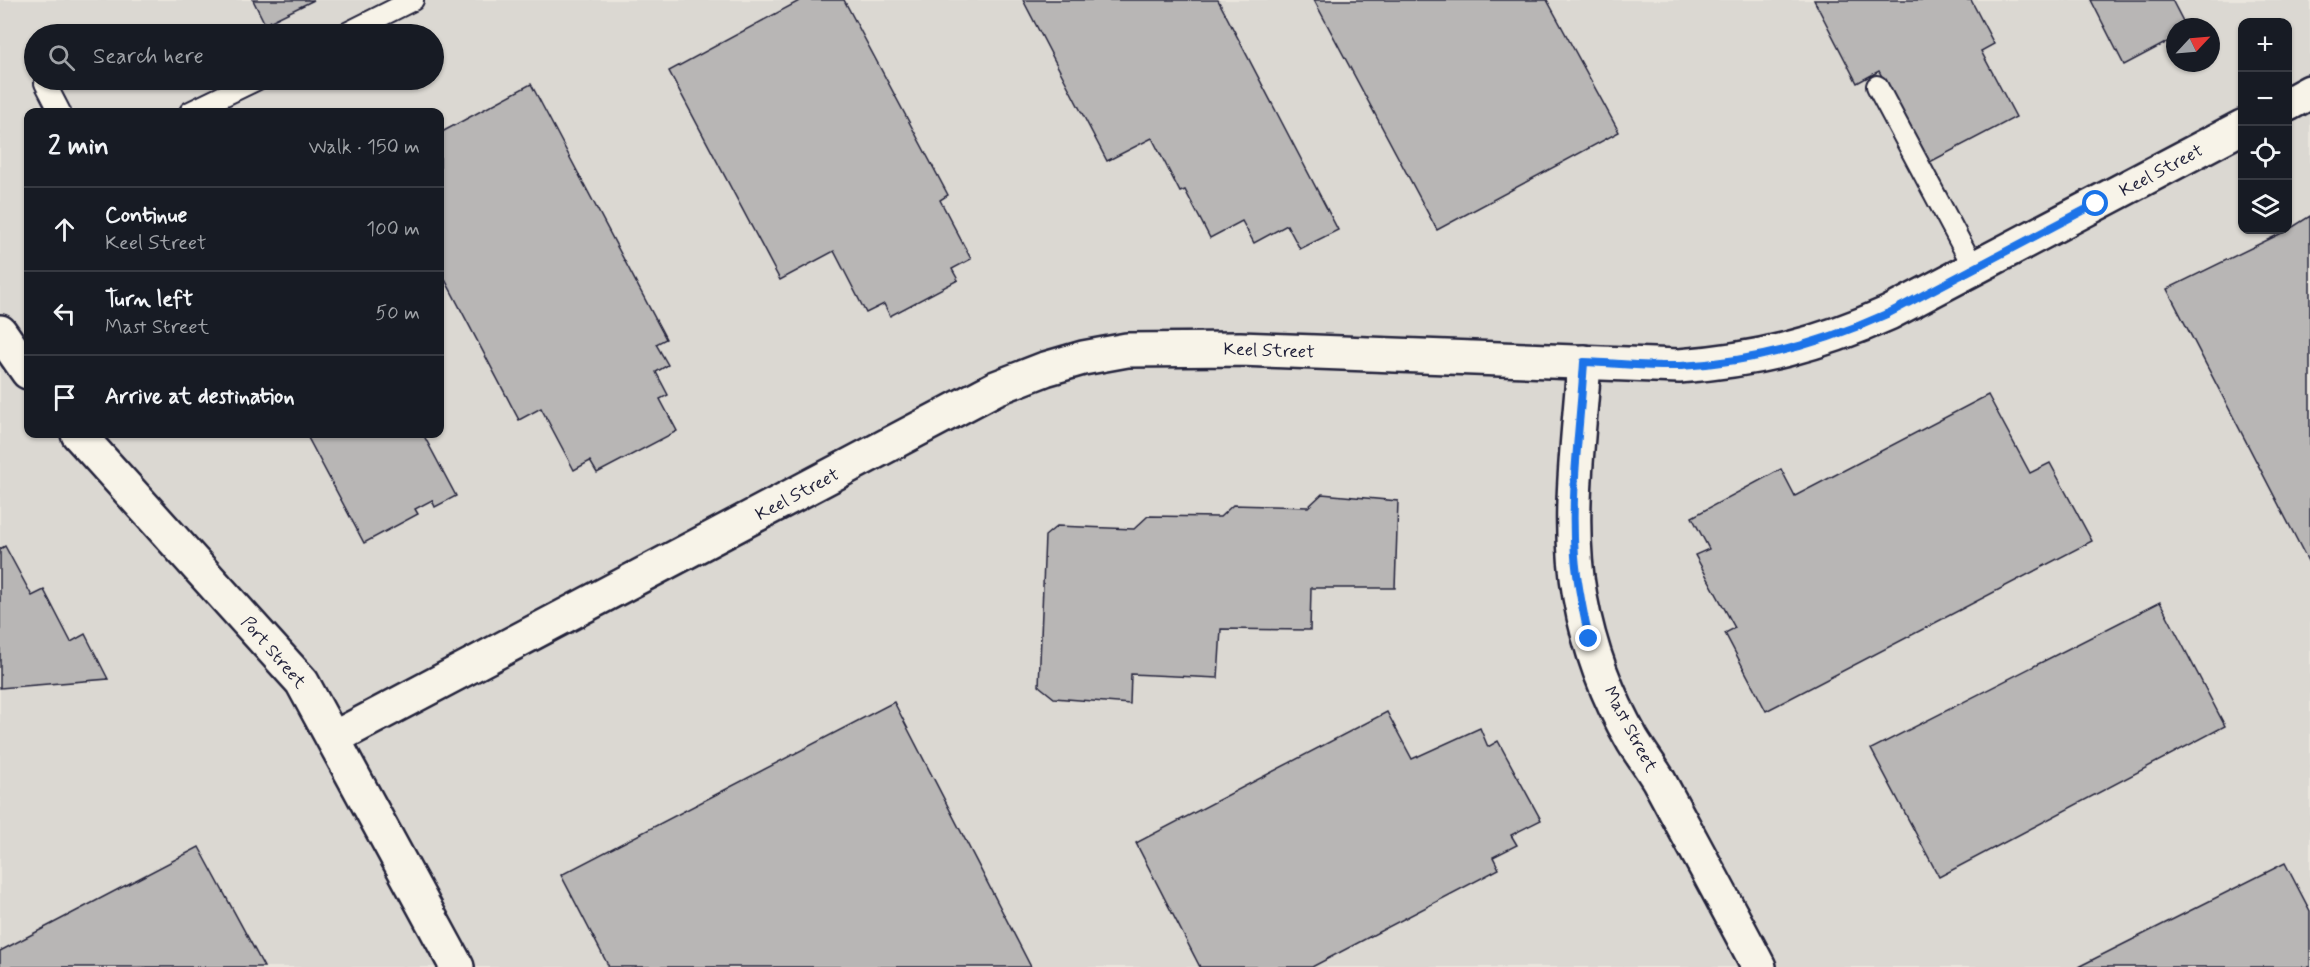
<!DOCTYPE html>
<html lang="en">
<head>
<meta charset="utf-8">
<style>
  :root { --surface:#171b24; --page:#20242c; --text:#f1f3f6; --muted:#9ea1a6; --line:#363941 }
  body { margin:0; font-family:Mynerve,sans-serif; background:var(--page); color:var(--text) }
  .controls { position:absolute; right:18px; top:18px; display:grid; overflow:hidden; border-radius:12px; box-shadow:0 2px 4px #0004 }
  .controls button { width:54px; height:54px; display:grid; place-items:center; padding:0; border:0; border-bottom:2px solid var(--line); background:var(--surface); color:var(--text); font:30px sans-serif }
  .compass { position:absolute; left:2166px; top:18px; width:54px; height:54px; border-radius:50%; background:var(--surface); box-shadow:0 2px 4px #0004; rotate:64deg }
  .stop { position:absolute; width:18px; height:18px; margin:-14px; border:4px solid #1a73e8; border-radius:50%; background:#fff }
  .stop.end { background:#1a73e8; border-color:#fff; box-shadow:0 2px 6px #0008 }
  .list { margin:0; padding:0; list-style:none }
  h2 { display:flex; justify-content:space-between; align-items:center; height:78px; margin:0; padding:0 24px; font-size:26px }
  h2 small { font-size:20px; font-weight:400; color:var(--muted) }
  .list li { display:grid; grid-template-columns:39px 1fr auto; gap:18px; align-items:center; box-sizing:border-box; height:84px; padding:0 24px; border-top:2px solid var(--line) }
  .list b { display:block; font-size:22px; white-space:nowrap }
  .list p { margin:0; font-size:20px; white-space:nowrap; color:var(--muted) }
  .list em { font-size:20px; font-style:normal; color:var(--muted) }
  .icon { flex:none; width:33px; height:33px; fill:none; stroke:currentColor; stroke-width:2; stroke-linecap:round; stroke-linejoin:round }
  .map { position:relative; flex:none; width:2310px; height:967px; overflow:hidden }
  .search { position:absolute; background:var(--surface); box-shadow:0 2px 4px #0004; left:24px; top:24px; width:420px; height:66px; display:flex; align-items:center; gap:15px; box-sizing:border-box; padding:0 21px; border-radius:33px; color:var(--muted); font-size:22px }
  .panel { position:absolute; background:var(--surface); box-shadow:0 2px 4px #0004; left:24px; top:108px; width:420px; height:330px; border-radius:12px }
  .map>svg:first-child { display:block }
  .built { fill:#dbd8d2; fill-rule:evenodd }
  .building { fill:#b8b6b5; stroke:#22223b; stroke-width:1.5 }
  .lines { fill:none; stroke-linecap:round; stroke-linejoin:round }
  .lane-casing { stroke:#22223b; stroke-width:24 }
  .street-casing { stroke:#22223b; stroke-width:38 }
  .lane { stroke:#f7f3e8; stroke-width:20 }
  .street { stroke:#f7f3e8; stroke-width:33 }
  .route { stroke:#1a73e8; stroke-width:8 }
  .labels { text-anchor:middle; stroke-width:6; stroke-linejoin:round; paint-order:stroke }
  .street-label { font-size:18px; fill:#22223b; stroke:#f7f3e8 }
</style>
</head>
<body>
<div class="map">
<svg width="2310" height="967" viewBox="0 0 2310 967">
  <rect width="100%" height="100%" fill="#eae6de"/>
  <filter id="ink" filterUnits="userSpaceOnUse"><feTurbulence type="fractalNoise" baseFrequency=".0167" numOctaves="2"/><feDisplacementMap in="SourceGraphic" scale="12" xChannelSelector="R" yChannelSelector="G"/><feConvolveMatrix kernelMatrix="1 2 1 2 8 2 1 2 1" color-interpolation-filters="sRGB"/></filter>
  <g filter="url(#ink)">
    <!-- built -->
    <path class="built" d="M0,0H2310V967H0ZM2242,22H2288V230H2242ZM2175,27H2211V63H2175ZM34,34H434V80H34ZM28,112H440V434H28Z"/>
    <!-- building -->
    <g class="building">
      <path d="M253,0H314L265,24Z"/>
      <path d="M801,0H844L948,195L940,200L971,259L952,269L958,280L890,316L884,304L866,313L834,251L780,280L669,71Z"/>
      <path d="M1023,0H1218L1338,230L1300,249L1287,225L1254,243L1242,221L1210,238L1185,190L1180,192L1152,138L1107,161Z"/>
      <path d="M1314,0H1547L1619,132L1437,230Z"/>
      <path d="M1814,0H1971L1994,44L1981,51L2016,117L1928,163L1879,71L1857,83Z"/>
      <path d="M2091,0H2172L2186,27H2175V38L2124,65Z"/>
      <path d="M531,84L666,339L656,344L668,365L656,372L668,395L660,399L677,431L597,473L590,461L574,470L541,408L519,420L440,270V133Z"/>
      <path d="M2310,216V565L2167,289L2288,230Z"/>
      <path d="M1988,395L2030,473L2050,463L2092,541L1766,711L1725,633L1735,628L1695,555L1709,549L1692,517L1781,469L1795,496Z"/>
      <path d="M306,434H423L456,496L435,507L432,500L415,509L418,514L364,543Z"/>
      <path d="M1322,494L1398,501L1395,588H1311L1310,630L1221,629L1218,678L1131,674L1130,704L1054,698L1039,686L1045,536L1057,526L1134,529L1148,516L1220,517L1233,505L1308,507Z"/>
      <path d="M5,546L32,596L44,590L71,642L85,634L108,679L0,688V549Z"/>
      <path d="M2160,602L2225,726L1939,877L1871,749Z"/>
      <path d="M894,702L1031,967H609L561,875Z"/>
      <path d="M1387,712L1412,759L1480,728L1488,747L1498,741L1541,820L1511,835L1517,845L1493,857L1499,869L1312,967H1200L1136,843Z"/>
      <path d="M199,847L264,967H0V951Z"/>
      <path d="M2285,863L2310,911V967H2078Z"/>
    </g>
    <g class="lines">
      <defs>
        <g id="lane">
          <path d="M345,34L413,0"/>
          <path d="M45,83L60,112"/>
          <path d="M1877,86L1974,268"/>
          <path d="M190,112L256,80"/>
        </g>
        <g id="street">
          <path d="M2288,104L2310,92"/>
          <path d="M0,332L28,372"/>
          <path d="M1584,362C1579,440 1566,520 1580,597C1589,647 1608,698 1633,741C1641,754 1650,766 1658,779C1692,842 1726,904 1759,967"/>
          <path d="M78,434L302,682L457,967"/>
          <path d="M334,738L996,388L1045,369L1083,358L1127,350L1240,349L1679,366C1757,360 1818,345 1889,313L2242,127"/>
        </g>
      </defs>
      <!-- lane casing -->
      <use href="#lane" class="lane-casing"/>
      <!-- street casing -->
      <use href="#street" class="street-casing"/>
      <!-- lane -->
      <use href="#lane" class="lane"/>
      <!-- street -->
      <use href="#street" class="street"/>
    </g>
  </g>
  <g class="lines" filter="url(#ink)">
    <!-- route -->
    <path class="route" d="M1589,639C1583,611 1577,584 1575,556C1570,492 1580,426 1584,362C1616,363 1649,367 1681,366C1754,362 1823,343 1889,313L2096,204"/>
  </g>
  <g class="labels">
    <!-- street labels -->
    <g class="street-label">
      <text transform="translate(2161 170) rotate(-28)" y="6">Keel Street</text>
      <text transform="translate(1269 350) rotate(2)" y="6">Keel Street</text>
      <text transform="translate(797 494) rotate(-28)" y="6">Keel Street</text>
      <text transform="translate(274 652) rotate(49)" y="6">Port Street</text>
      <text transform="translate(1631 729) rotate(62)" y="6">Mast Street</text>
    </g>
  </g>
</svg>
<div class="controls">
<button>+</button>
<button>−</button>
<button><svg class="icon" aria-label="locate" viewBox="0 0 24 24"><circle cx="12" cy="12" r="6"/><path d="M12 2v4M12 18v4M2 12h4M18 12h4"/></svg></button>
<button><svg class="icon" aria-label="layers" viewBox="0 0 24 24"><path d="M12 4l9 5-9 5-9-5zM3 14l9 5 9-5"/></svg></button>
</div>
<svg class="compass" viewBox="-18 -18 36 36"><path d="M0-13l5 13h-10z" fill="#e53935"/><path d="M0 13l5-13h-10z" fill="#9ea1a6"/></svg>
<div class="stop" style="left:2096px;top:204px"></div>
<div class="stop end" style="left:1589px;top:639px"></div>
<div class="search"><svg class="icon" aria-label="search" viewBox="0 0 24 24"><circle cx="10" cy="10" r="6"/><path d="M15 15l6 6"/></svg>Search here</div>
<section class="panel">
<h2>2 min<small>Walk · 150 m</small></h2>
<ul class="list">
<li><svg class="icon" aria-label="ahead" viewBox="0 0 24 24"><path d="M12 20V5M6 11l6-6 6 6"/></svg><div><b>Continue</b><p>Keel Street</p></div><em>100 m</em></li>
<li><svg class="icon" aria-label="left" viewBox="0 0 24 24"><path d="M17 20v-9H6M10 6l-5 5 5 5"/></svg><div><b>Turn left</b><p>Mast Street</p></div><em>50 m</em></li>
<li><svg class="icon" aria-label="arrive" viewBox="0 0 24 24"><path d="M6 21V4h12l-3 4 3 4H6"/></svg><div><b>Arrive at destination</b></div></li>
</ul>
</section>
</div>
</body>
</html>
